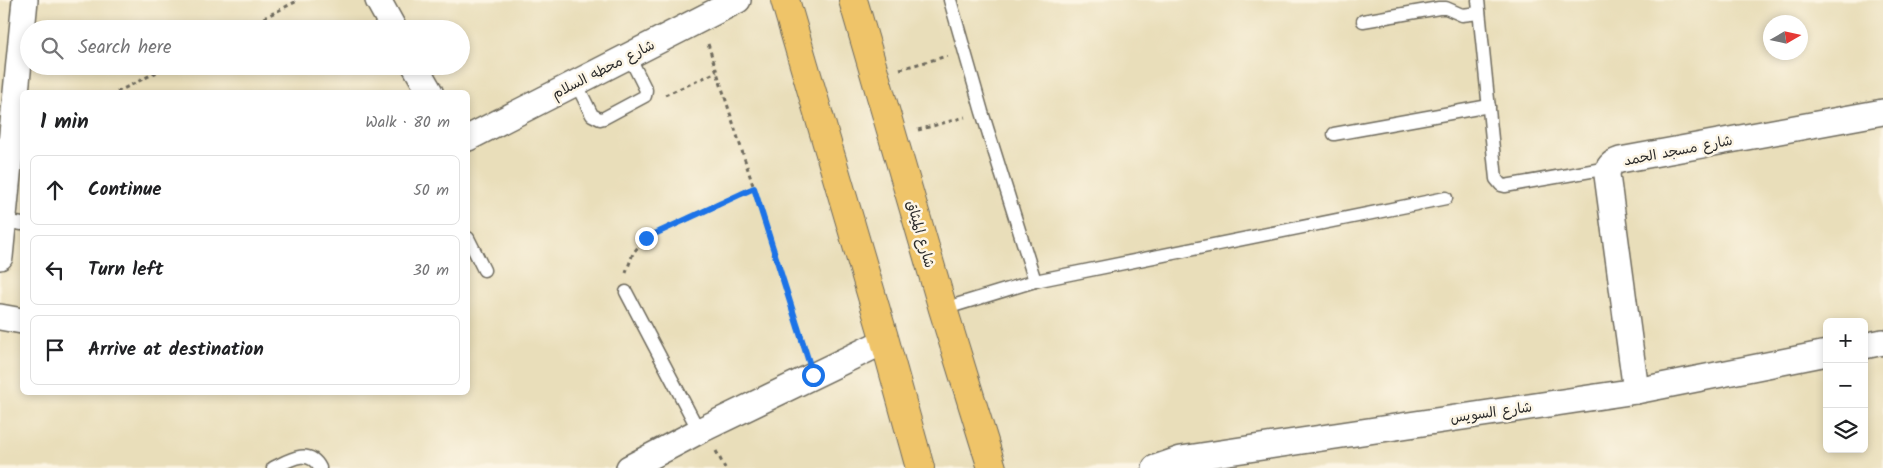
<!DOCTYPE html>
<html lang="en">
<head>
<meta charset="utf-8">
<style>
  :root { --surface:#fff; --page:#f6f6f6; --text:#202124; --muted:#757577; --line:#e0e0e0 }
  body { margin:0; font-family:Kalam,"Playpen Sans Arabic",sans-serif; background:var(--page); color:var(--text) }
  .controls { position:absolute; right:15px; bottom:15px; display:grid; overflow:hidden; border-radius:8px; box-shadow:0 2px 8px #0003 }
  .controls button { width:45px; height:45px; display:grid; place-items:center; padding:0; border:0; border-bottom:1px solid var(--line); background:var(--surface); color:var(--text); font:25px sans-serif }
  .compass { position:absolute; left:1763px; top:15px; width:45px; height:45px; border-radius:50%; background:var(--surface); box-shadow:0 2px 8px #0003; rotate:81deg }
  .stop { position:absolute; width:15px; height:15px; margin:-11px; border:4px solid #1a73e8; border-radius:50%; background:#fff }
  .stop.end { background:#1a73e8; border-color:#fff; box-shadow:0 1px 5px #0008 }
  .list { margin:0; padding:0; list-style:none }
  h2 { display:flex; justify-content:space-between; align-items:center; height:65px; margin:0; padding:0 20px; font-size:21px }
  h2 small { font-size:16px; font-weight:400; color:var(--muted) }
  .list li { display:grid; grid-template-columns:32px 1fr auto; gap:15px; align-items:center; box-sizing:border-box; height:70px; margin:0 10px 10px; padding:0 10px; border:1px solid var(--line); border-radius:8px }
  .list b { display:block; font-size:19px; white-space:nowrap }
  .list em { font-size:16px; font-style:normal; color:var(--muted) }
  .icon { flex:none; width:28px; height:28px; fill:none; stroke:currentColor; stroke-width:2; stroke-linecap:round; stroke-linejoin:round }
  .map { position:relative; flex:none; width:1883px; height:468px; overflow:hidden }
  .search { position:absolute; background:var(--surface); box-shadow:0 2px 8px #0003; left:20px; top:20px; width:450px; height:55px; display:flex; align-items:center; gap:12px; box-sizing:border-box; padding:0 18px; border-radius:28px; color:var(--muted); font-size:19px }
  .panel { position:absolute; background:var(--surface); box-shadow:0 2px 8px #0003; left:20px; top:90px; width:450px; height:305px; border-radius:8px }
  .map>svg:first-child { display:block }
  .lines { fill:none; stroke-linecap:round; stroke-linejoin:round }
  .service-casing { stroke:#6e6a5d; stroke-width:15 }
  .minor-casing { stroke:#6e6a5d; stroke-width:28 }
  .primary-casing { stroke:#6e6a5d; stroke-width:30 }
  .path { stroke:#6e6a5d; stroke-width:3; stroke-dasharray:4 4; stroke-linecap:butt }
  .service { stroke:#fff; stroke-width:12 }
  .minor { stroke:#fff; stroke-width:25 }
  .primary { stroke:#efc469; stroke-width:28 }
  .route { stroke:#1a73e8; stroke-width:6 }
  .labels { text-anchor:middle; stroke-width:5; stroke-linejoin:round; paint-order:stroke }
  .street-label { font-size:14px; fill:#2b2b2b; stroke:#fcf5e5 }
</style>
</head>
<body>
<div class="map">
<svg width="1883" height="468" viewBox="0 0 1883 468">
  <rect width="100%" height="100%" fill="#fcf5e5"/>
  <filter id="ink" filterUnits="userSpaceOnUse"><feTurbulence type="fractalNoise" baseFrequency=".02" numOctaves="2"/><feDisplacementMap in="SourceGraphic" scale="10" xChannelSelector="R" yChannelSelector="G"/><feConvolveMatrix kernelMatrix="1 2 1 2 8 2 1 2 1" color-interpolation-filters="sRGB"/></filter>
  <filter id="wash" filterUnits="userSpaceOnUse"><feTurbulence type="fractalNoise" baseFrequency=".0096" numOctaves="4" result="noise"/><feDisplacementMap in="SourceGraphic" scale="20" xChannelSelector="R" yChannelSelector="G"/><feGaussianBlur stdDeviation="1.12" result="paint"/><feColorMatrix in="noise" values="0 0 0 0 0 0 0 0 0 0 0 0 0 0 0 0 0 1.4 0 .05"/><feComposite in="paint" operator="in"/></filter>
  <g filter="url(#wash)">
    <rect width="100%" height="100%" fill="#e9deba"/>
  </g>
  <g filter="url(#ink)">
    <g class="lines">
      <defs>
        <g id="service">
          <path d="M950,0L982,112L1035,281"/>
          <path d="M1478,0L1496,179L1501,185L1505,186L1608,168"/>
          <path d="M1363,21L1439,8H1446L1462,15L1479,13"/>
          <path d="M576,83L592,115L600,119L604,118L645,96L646,90L629,56"/>
          <path d="M1334,134L1489,106"/>
          <path d="M4,221L22,224"/>
          <path d="M468,238L484,270"/>
          <path d="M626,292L699,431"/>
          <path d="M943,309L1035,281L1446,198"/>
          <path d="M273,468C289,460 309,447 320,468"/>
        </g>
        <g id="minor">
          <path d="M378,0L394,29"/>
          <path d="M415,66L430,92"/>
          <path d="M468,138L738,0"/>
          <path d="M0,257L25,0"/>
          <path d="M0,317L22,321"/>
          <path d="M1864,346L1883,342"/>
          <path d="M1636,391L1607,175C1608,166 1611,163 1620,160L1883,112"/>
          <path d="M629,468L699,431L885,341"/>
          <path d="M1155,468L1181,459L1636,391L1827,353"/>
        </g>
        <g id="primary">
          <path d="M785,0L885,341L920,468"/>
          <path d="M853,0L943,309L992,468"/>
        </g>
      </defs>
      <!-- service casing -->
      <use href="#service" class="service-casing"/>
      <!-- minor casing -->
      <use href="#minor" class="minor-casing"/>
      <!-- primary casing -->
      <use href="#primary" class="primary-casing"/>
      <!-- path -->
      <g class="path">
        <path d="M242,29L299,0"/>
        <path d="M708,44L806,352"/>
        <path d="M900,69L947,56"/>
        <path d="M117,92L169,66"/>
        <path d="M665,95L717,72"/>
        <path d="M918,130L965,117"/>
        <path d="M626,273L633,253L646,238L754,188"/>
        <path d="M716,451L725,468"/>
      </g>
      <!-- service -->
      <use href="#service" class="service"/>
      <!-- minor -->
      <use href="#minor" class="minor"/>
      <!-- primary -->
      <use href="#primary" class="primary"/>
    </g>
  </g>
  <g class="lines" filter="url(#ink)">
    <!-- route -->
    <path class="route" d="M646,238L754,188L813,375"/>
  </g>
  <g class="labels">
    <!-- street labels -->
    <g class="street-label">
      <text transform="translate(603 69) rotate(-27)" y="5">شارع محطه السلام</text>
      <text transform="translate(1678 150) rotate(-11)" y="5">شارع مسجد الحمد</text>
      <text transform="translate(921 234) rotate(74)" y="5">شارع الميثاق</text>
      <text transform="translate(1491 412) rotate(-8)" y="5">شارع السويس</text>
    </g>
  </g>
</svg>
<div class="controls">
<button>+</button>
<button>−</button>
<button><svg class="icon" aria-label="layers" viewBox="0 0 24 24"><path d="M12 4l9 5-9 5-9-5zM3 14l9 5 9-5"/></svg></button>
</div>
<svg class="compass" viewBox="-18 -18 36 36"><path d="M0-13l5 13h-10z" fill="#e53935"/><path d="M0 13l5-13h-10z" fill="#757577"/></svg>
<div class="stop" style="left:813px;top:375px"></div>
<div class="stop end" style="left:646px;top:238px"></div>
<div class="search"><svg class="icon" aria-label="search" viewBox="0 0 24 24"><circle cx="10" cy="10" r="6"/><path d="M15 15l6 6"/></svg>Search here</div>
<section class="panel">
<h2>1 min<small>Walk · 80 m</small></h2>
<ul class="list">
<li><svg class="icon" aria-label="ahead" viewBox="0 0 24 24"><path d="M12 20V5M6 11l6-6 6 6"/></svg><div><b>Continue</b></div><em>50 m</em></li>
<li><svg class="icon" aria-label="left" viewBox="0 0 24 24"><path d="M17 20v-9H6M10 6l-5 5 5 5"/></svg><div><b>Turn left</b></div><em>30 m</em></li>
<li><svg class="icon" aria-label="arrive" viewBox="0 0 24 24"><path d="M6 21V4h12l-3 4 3 4H6"/></svg><div><b>Arrive at destination</b></div></li>
</ul>
</section>
</div>
</body>
</html>
